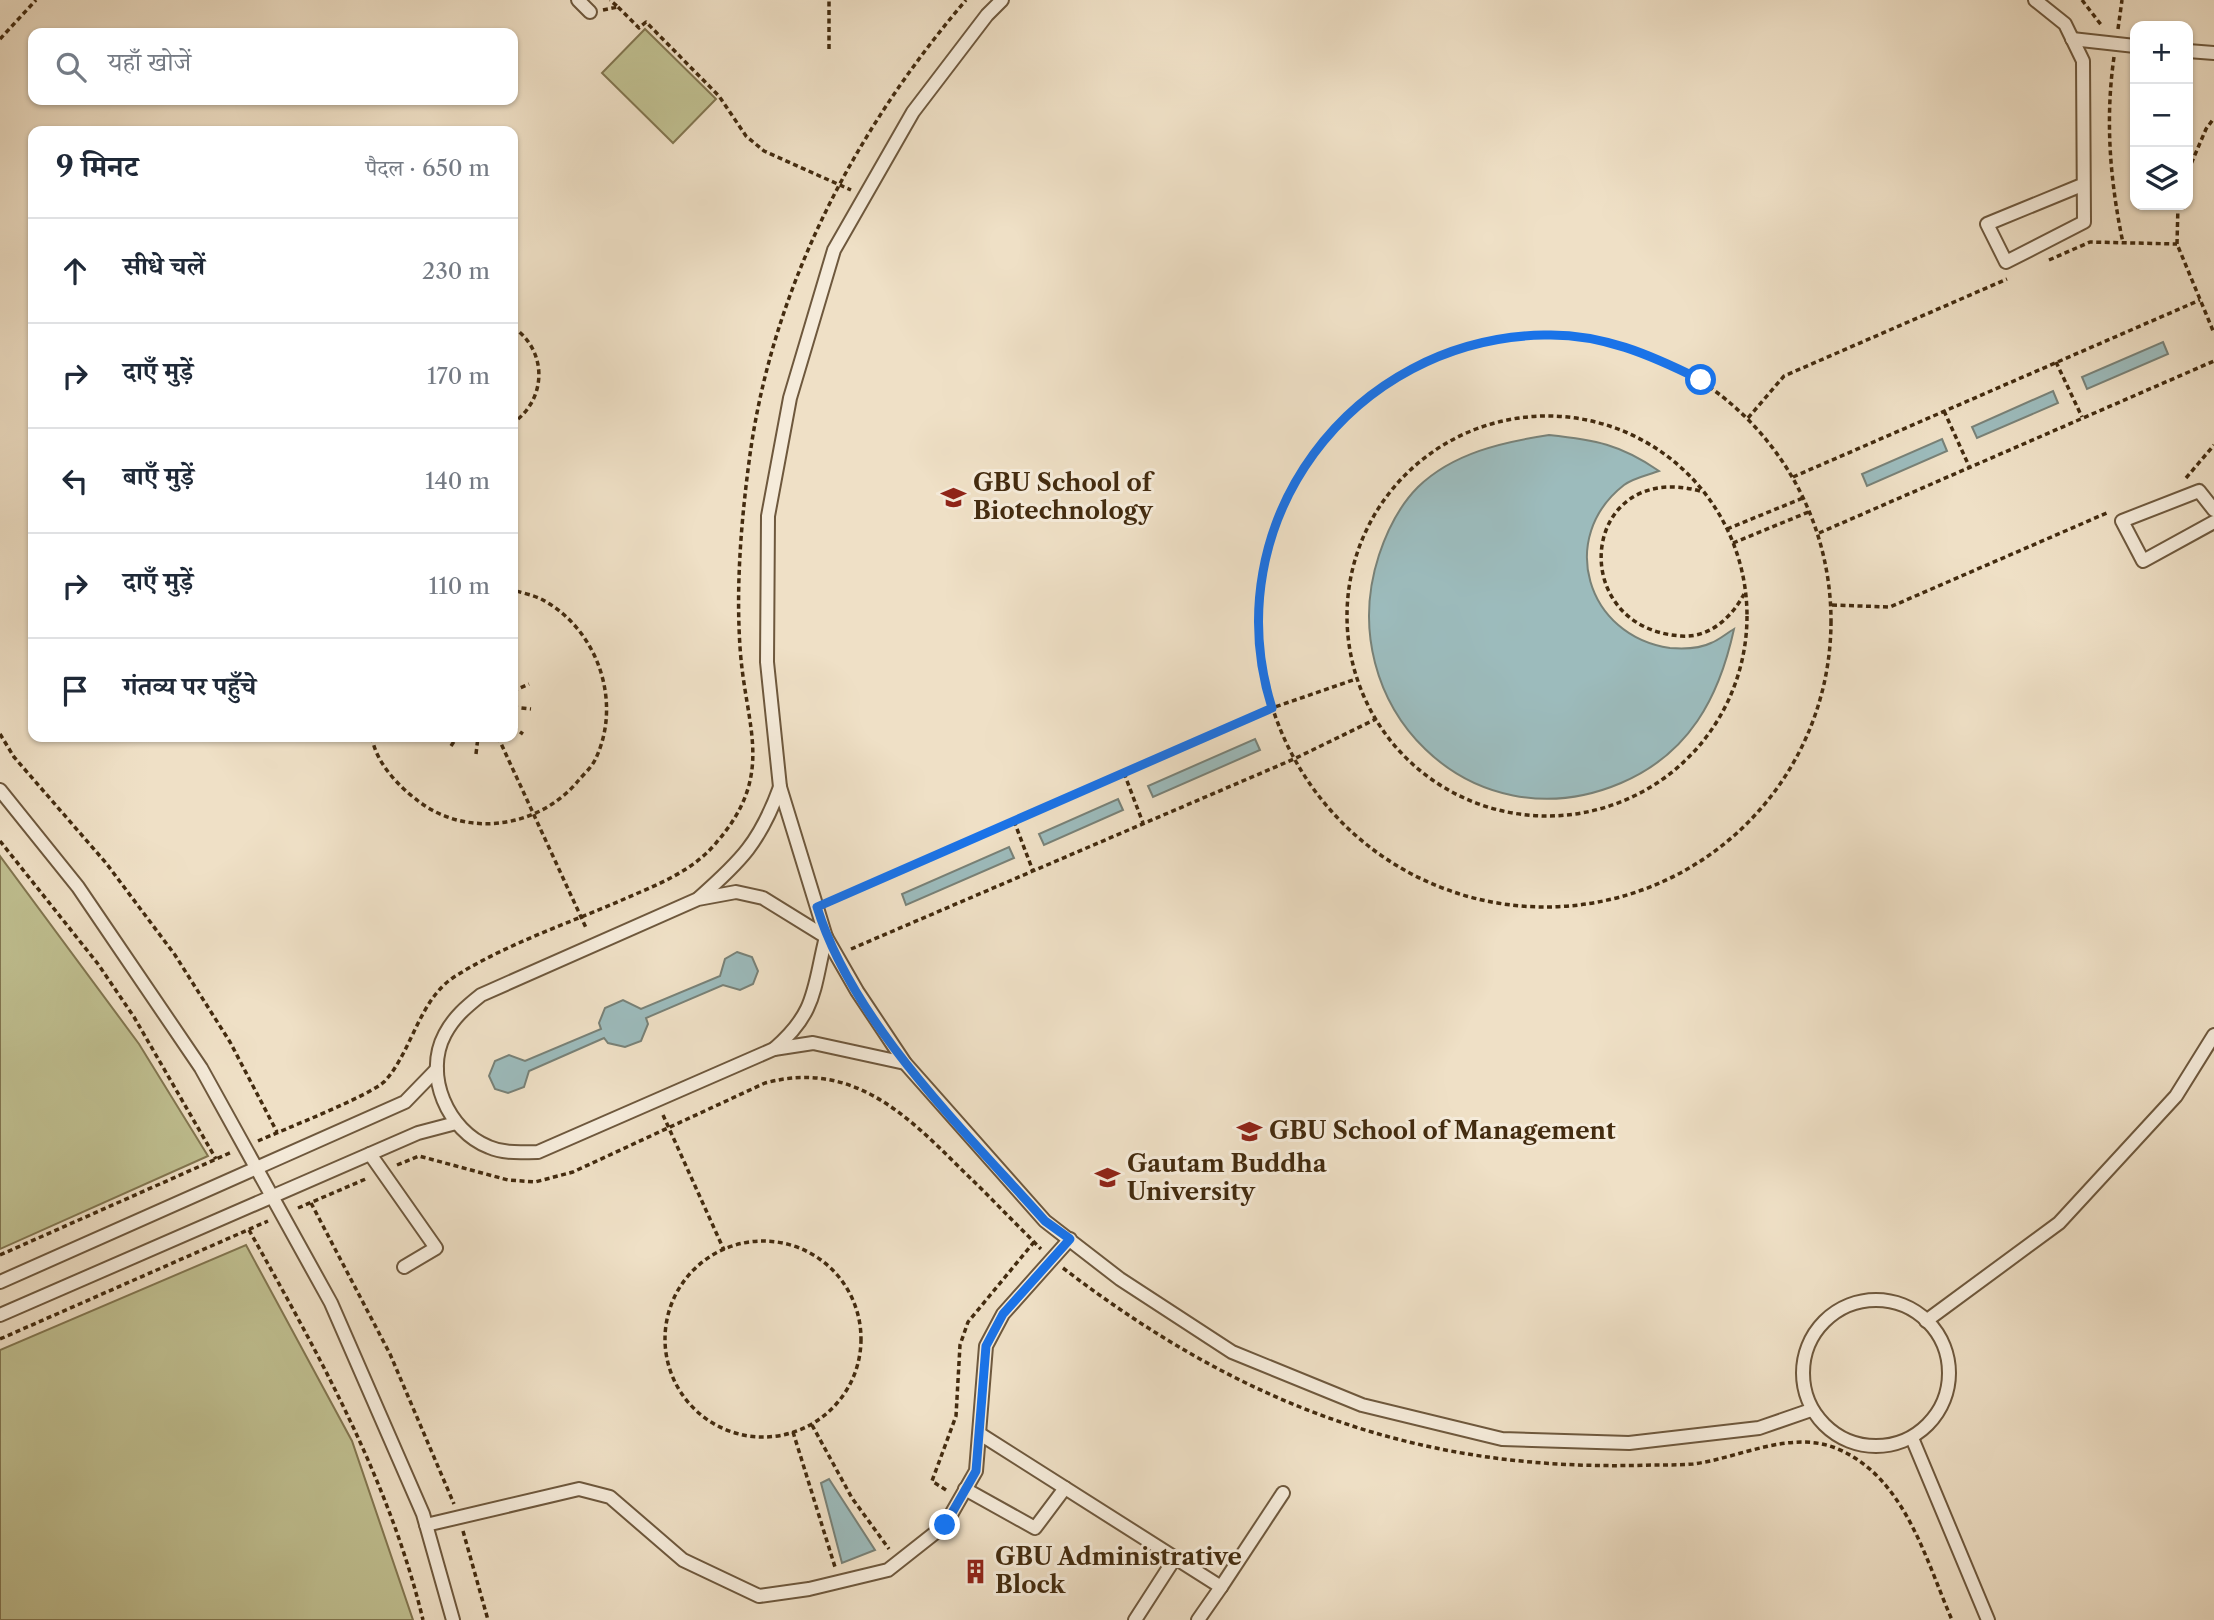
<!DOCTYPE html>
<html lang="hi">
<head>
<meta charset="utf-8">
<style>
  :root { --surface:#fff; --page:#f2f2f3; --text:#1f2937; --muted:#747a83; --line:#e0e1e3 }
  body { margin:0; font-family:"Libre Caslon Text","Noto Serif Devanagari",serif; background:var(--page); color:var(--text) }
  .controls { position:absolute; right:21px; top:21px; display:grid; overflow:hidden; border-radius:14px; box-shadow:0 2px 5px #0004 }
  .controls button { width:63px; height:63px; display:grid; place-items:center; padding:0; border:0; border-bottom:2px solid var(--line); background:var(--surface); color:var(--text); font:35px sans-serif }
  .stop { position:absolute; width:21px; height:21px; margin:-16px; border:5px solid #1a73e8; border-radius:50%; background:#fff }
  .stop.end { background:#1a73e8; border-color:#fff; box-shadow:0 2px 7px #0008 }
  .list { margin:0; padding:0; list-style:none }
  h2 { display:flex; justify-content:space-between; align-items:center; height:91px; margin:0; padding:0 28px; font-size:30px }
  h2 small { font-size:23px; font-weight:400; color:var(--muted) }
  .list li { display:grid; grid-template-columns:46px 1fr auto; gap:21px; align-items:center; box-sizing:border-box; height:105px; padding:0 28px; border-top:2px solid var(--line) }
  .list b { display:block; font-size:26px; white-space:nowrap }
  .list em { font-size:23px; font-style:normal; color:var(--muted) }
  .icon { flex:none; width:38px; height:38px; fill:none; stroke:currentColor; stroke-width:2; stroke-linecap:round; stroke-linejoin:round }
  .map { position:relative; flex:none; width:2214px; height:1620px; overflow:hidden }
  .search { position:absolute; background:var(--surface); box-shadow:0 2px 5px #0004; left:28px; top:28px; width:490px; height:77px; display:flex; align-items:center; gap:18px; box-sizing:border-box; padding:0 24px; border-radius:14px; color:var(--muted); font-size:26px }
  .panel { position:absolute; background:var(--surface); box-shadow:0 2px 5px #0004; left:28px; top:126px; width:490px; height:616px; border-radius:14px }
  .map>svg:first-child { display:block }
  .green { fill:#c0c091; stroke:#827650; stroke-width:2 }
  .water { fill:#9cbbbc; stroke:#788177; stroke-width:2 }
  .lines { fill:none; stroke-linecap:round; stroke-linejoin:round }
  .service-casing { stroke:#6e583d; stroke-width:16 }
  .path { stroke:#432b0f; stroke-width:3.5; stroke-dasharray:5 3.5; stroke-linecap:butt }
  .service { stroke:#f5ebda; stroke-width:12 }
  .route { stroke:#1a73e8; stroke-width:9 }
  .labels { text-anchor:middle; stroke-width:6; stroke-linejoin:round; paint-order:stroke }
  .poi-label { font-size:24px; font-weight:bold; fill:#432b0f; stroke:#f5ebda; text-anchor:start }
</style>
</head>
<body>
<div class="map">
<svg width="2214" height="1620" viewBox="0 0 2214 1620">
  <rect width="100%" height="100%" fill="#efe0c6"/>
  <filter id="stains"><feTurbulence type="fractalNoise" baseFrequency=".00286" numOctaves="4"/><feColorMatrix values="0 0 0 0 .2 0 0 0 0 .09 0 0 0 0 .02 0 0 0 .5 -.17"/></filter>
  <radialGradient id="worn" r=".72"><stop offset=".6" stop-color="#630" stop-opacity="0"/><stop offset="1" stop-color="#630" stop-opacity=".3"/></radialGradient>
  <!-- green -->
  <g class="green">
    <path d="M645,29L716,99L673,143L602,73Z"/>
    <path d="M0,856L139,1044L208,1156L0,1249Z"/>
    <path d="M246,1245L352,1441L413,1620H0V1350Z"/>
  </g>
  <!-- water -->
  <g class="water">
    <path d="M2163,342L2168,354L2087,389L2082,377Z"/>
    <path d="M2053,391L2058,403L1977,438L1972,427Z"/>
    <path d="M1549,435C1595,440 1620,444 1659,471C1648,475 1633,478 1624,485C1557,537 1586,636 1670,648C1683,649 1699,649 1711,643C1719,640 1727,633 1734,629C1719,698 1689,754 1621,783C1471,847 1330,705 1379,555C1387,531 1400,505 1418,487C1453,453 1503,442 1549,435Z"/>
    <path d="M1942,439L1947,451L1867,486L1862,474Z"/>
    <path d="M1255,739L1260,750L1153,797L1148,786Z"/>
    <path d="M1118,799L1123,810L1044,845L1039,834Z"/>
    <path d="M1009,847L1014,858L906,905L902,894Z"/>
    <path d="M737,952L752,957L758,971L753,984L740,990L723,985L646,1018L648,1024L641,1041L625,1047L608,1043L604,1038L529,1071L524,1087L508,1093L495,1089L489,1076L495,1061L509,1055L525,1061L601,1029L599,1023L605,1008L623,1000L641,1009L720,976L725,959Z"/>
    <path d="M829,1479L875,1550L842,1563L821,1483Z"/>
  </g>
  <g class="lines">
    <defs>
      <g id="service">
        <path d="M578,0L590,12"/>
        <path d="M1002,0L987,15L913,112L834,250L790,398L768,516L767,662L780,787L826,937L857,991L905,1063L1045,1221L1120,1279L1232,1352L1362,1405L1502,1439L1629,1443L1759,1428L1811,1410"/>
        <path d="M2035,0L2065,24L2083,61L2084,222L2006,262L1987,224L2082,185"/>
        <path d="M2072,39L2135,46"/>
        <path d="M2188,51L2214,53"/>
        <path d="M2214,510L2199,491L2122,521L2143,561L2214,522"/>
        <path d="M0,790L78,887L201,1068L331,1303L423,1514L453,1620"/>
        <path d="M736,892L763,898L826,937C813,989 817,1012 774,1049L538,1152C521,1152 505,1154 489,1147C448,1131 423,1075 445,1034C454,1017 466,1007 481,995L698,899Z"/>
        <path d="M699,898C741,861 760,842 780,787"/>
        <path d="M774,1049L813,1043L905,1063"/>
        <path d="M370,1154L436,1248L404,1267"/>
        <path d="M0,1282L405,1102L437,1069"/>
        <circle cx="1876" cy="1373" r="73"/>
        <path d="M0,1315L418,1133L456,1123"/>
        <path d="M1926,1321L2059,1223L2176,1096L2214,1035"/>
        <path d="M980,1434L1221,1587L1198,1620"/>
        <path d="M1912,1438L1988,1620"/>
        <path d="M965,1489L1035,1528L1065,1488"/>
        <path d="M426,1525L579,1489L610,1497L683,1560L759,1596L809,1589L888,1570L945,1525L976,1471L986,1346L1003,1314L1070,1239"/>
        <path d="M1221,1587L1283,1493"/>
        <path d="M1135,1620L1175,1558"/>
      </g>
    </defs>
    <!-- service casing -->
    <use href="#service" class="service-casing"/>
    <!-- path -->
    <g class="path">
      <path d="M2082,0L2102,26"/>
      <path d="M618,7L639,28L646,22L719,96L746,136L764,151L851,190"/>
      <path d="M603,10L618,7L610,0"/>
      <path d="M2118,29L2122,0"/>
      <path d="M0,39L36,0"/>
      <path d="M829,49V0"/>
      <path d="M2114,57C2105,120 2110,181 2123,243"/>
      <path d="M2188,171L2206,129L2214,118"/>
      <path d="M2178,205L2177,244L2214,333"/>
      <path d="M2049,260L2090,242L2177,244"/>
      <path d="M513,327C548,351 547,399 513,423"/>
      <circle cx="1545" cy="621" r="286"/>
      <path d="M2056,362L2082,417"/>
      <path d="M1944,411L1969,466"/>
      <circle cx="1547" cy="616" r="200"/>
      <path d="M1748,418L1784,376L2007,279"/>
      <path d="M1793,477L2200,300"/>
      <path d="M2186,478L2214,445"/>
      <path d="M1700,491C1580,459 1564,628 1681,636C1710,638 1732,617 1744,594"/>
      <path d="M1727,529L1803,498"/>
      <path d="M1819,533L2214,361"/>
      <path d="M1733,543L1811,511"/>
      <path d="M1832,605L1890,607L2109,512"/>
      <path d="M513,664L515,660"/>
      <path d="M513,691L529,684"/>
      <path d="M513,707L531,709"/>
      <path d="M513,727L523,734"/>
      <path d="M0,734L14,757L106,863L175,955L230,1042L277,1132"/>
      <path d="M372,737C375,761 398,786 417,800C466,839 539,828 578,781C583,775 591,768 595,760C623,703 598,630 543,600C534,595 522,593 513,590"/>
      <path d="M498,737L587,930"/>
      <path d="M451,746L457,737"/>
      <path d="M476,754L478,737"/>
      <path d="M1124,773L1143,823"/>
      <path d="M1014,821L1033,871"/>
      <path d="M0,841L98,964L134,1017L216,1159"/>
      <path d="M832,901L1272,708L1356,679"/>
      <path d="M851,949L1294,759L1376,719"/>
      <path d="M663,1115L724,1250"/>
      <path d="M258,1141C282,1130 370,1096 385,1081C412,1051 419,1000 454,977C506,944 567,924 622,900C656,885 692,872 716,843C777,773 745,727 740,647C736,586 741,523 749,462C771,290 854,131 966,0"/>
      <path d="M397,1165L419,1156L508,1180L535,1182L573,1172L765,1083C851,1060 905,1113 961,1169C988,1195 1014,1222 1041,1249"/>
      <path d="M311,1203L390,1354L454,1504"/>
      <path d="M298,1208L368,1178"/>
      <path d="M249,1230C318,1353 390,1482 423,1620"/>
      <circle cx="763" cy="1339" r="98"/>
      <path d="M0,1255L232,1152"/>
      <path d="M1063,1268C1243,1406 1421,1473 1651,1465C1665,1465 1679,1465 1693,1464C1740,1458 1791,1429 1838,1449C1905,1478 1925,1558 1952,1620"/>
      <path d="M0,1339L268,1221"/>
      <path d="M812,1425L852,1498L889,1549"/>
      <path d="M793,1432L835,1567"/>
      <path d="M946,1490L932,1481L956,1416L960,1345L968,1322L1034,1242"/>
      <path d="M463,1531L488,1620"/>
    </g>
    <!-- service -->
    <use href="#service" class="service"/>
  </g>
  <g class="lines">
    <!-- route -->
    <path class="route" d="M945,1525L976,1471L986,1346L1003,1314L1070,1239L1045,1221C965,1131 853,1024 817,907L1272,708C1214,523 1351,339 1544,335C1601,333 1651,355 1701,380"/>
  </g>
  <!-- icons -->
  <defs>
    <symbol id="school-bare" viewBox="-9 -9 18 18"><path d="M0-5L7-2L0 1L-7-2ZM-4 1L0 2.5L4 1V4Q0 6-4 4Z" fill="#8f2418" stroke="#f5ebda" stroke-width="2.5" paint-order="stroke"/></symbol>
    <symbol id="university-bare" viewBox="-9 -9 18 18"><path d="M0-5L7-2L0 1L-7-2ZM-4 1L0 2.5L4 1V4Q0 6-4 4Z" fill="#8f2418" stroke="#f5ebda" stroke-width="2.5" paint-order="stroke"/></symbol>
    <symbol id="building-bare" viewBox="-9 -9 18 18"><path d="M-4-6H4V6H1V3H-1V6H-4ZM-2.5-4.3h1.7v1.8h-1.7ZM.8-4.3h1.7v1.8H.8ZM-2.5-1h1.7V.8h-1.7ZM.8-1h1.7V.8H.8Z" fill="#8f2418" stroke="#f5ebda" stroke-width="2.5" paint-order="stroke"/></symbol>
  </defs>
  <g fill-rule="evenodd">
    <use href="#school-bare" x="936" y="480" width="35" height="35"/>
    <use href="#school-bare" x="1232" y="1114" width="35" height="35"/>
    <use href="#university-bare" x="1090" y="1160" width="35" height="35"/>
    <use href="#building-bare" x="958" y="1554" width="35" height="35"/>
  </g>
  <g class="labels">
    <!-- poi labels -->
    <g class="poi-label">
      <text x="973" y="491">GBU School of<tspan x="973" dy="28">Biotechnology</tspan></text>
      <text x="1269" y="1139">GBU School of Management</text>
      <text x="1127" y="1172">Gautam Buddha<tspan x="1127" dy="28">University</tspan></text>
      <text x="995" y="1565">GBU Administrative<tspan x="995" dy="28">Block</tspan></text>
    </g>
  </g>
  <rect width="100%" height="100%" filter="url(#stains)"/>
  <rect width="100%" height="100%" fill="url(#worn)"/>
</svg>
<div class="controls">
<button>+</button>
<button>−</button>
<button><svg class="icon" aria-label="layers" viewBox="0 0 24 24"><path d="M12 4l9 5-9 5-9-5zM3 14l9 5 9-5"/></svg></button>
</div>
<div class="stop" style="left:1701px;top:380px"></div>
<div class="stop end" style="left:945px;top:1525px"></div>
<div class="search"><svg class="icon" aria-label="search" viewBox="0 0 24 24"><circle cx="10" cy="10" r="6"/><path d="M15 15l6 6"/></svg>यहाँ खोजें</div>
<section class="panel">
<h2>9 मिनट<small>पैदल · 650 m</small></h2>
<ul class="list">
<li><svg class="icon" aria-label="ahead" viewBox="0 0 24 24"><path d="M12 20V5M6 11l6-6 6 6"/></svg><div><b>सीधे चलें</b></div><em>230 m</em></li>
<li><svg class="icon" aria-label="right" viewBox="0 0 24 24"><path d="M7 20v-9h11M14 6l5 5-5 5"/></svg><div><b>दाएँ मुड़ें</b></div><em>170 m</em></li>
<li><svg class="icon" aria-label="left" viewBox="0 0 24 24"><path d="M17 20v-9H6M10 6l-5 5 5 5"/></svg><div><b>बाएँ मुड़ें</b></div><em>140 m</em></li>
<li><svg class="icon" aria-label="right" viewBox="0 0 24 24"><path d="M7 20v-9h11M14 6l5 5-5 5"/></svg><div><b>दाएँ मुड़ें</b></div><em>110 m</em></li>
<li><svg class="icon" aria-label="arrive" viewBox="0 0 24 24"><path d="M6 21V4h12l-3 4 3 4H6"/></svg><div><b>गंतव्य पर पहुँचे</b></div></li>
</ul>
</section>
</div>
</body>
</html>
